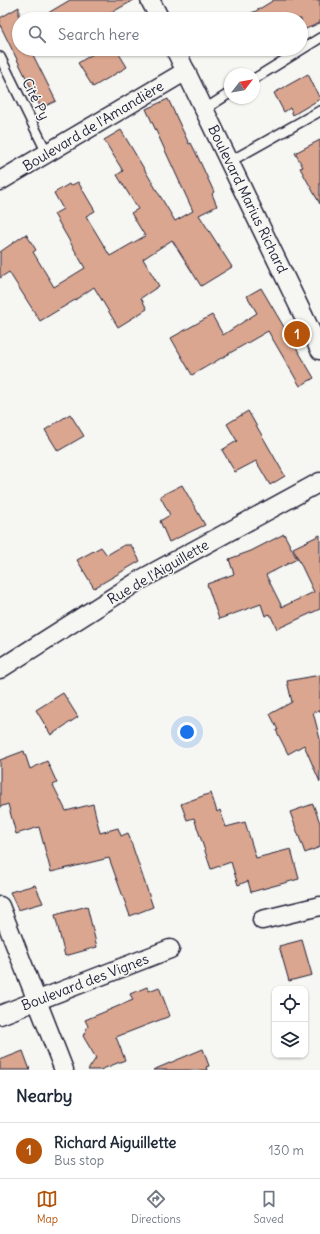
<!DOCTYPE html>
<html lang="en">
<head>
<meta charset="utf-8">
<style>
  :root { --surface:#fff; --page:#f6f6f7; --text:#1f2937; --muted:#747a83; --line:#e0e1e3; --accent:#b45309 }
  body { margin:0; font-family:Delius,sans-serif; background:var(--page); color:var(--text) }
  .controls { position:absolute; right:12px; bottom:12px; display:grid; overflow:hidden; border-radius:8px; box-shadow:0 1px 3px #0004 }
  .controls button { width:36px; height:36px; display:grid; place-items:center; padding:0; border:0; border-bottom:1px solid var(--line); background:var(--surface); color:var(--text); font:20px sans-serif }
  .compass { position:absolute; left:224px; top:68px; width:36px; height:36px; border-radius:50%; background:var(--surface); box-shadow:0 1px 3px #0004; rotate:59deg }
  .you { position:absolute; left:187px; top:732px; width:14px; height:14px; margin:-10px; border:3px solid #fff; border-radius:50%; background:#1a73e8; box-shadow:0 0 0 6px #1a73e833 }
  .badge { display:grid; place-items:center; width:26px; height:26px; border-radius:50%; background:var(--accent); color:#fff; font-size:13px; font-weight:700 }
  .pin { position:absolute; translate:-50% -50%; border:2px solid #fff; box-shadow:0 1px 4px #0006 }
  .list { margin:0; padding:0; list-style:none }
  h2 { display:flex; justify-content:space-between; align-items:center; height:52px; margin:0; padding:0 16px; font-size:17px }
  h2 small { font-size:13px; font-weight:400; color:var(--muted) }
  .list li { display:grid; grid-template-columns:26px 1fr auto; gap:12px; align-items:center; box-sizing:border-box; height:56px; padding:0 16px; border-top:1px solid var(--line) }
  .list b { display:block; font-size:15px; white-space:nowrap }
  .list p { margin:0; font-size:13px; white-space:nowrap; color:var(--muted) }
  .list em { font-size:13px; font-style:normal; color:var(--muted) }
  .icon { flex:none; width:22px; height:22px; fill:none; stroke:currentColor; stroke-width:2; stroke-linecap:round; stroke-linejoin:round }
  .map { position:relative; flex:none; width:320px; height:1070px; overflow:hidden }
  .search { position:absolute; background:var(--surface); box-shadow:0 1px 3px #0004; left:12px; right:12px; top:12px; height:44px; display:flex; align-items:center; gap:10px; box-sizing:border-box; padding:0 14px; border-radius:22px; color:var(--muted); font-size:15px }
  .sheet { height:108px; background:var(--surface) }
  nav { display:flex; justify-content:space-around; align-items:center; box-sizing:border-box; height:56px; border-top:1px solid var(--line); background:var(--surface); font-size:11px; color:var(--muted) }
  nav a { display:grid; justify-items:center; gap:2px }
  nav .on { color:var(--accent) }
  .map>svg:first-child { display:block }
  .building { fill:#daa68f; stroke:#22223b }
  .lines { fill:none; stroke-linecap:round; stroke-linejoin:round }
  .service-casing { stroke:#22223b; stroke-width:12 }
  .minor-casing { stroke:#22223b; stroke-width:21 }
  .service { stroke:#f6f6f2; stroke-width:9 }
  .minor { stroke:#f6f6f2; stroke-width:18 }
  .labels { text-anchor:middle; stroke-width:3; stroke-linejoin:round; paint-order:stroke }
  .street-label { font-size:14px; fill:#22223b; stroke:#f6f6f2 }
</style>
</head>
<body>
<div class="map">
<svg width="320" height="1070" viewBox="0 0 320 1070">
  <rect width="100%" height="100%" fill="#f6f6f2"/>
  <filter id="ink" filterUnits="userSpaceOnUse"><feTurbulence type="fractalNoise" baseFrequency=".025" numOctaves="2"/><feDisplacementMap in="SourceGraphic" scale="8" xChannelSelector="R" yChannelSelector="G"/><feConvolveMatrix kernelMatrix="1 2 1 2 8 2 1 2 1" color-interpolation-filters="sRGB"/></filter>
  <g filter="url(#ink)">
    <!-- building -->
    <g class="building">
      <path d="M70,0H134L100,19H38Z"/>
      <path d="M274,0H320V23L301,31V19H243L242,17L256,11Z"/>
      <path d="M19,7V49H30L56,101L41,108L0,25V18Z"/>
      <path d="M101,49H116L127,67L93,87L78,63Z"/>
      <path d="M308,74L320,99L293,115L290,108L284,112L274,93Z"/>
      <path d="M168,99L189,144L191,143L196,153L214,192L212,194L217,206L199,215L232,267L201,286L172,240L143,259L159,286L141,298L147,309L118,327L94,287L75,300L40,321L9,272L0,278V252L26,234L36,250L33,252L54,287L85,268L54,214L63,209L54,193L69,184L70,186L78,182L95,211L86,216L110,256L145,236L131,213L138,209L117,175L123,171L104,140L121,130L175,221L193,211L146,109Z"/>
      <path d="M320,140V204L300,168L303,167L295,153Z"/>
      <path d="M261,288L314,378L300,386L268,331L192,375L171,338L212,315L223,335L257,313L247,296Z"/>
      <path d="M248,411L285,476L270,485L256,461L235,472L222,450L237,441L227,424Z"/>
      <path d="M70,414L84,436L58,451L45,430Z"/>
      <path d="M182,485L205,525L169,542L160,521L170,515L160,496Z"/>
      <path d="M284,534L297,559L266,575L282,607L314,592L293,548L320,535V609L277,629L270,614L265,616L261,604L219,619L207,584L234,574L229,559L251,551Z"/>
      <path d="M124,545H131L140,561L94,588L77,560L101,547L107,555Z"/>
      <path d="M320,675V711L313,712L320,739V782L304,745L288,754L276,730H278L270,714L292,702L287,681Z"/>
      <path d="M63,693L78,717L51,735L36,710Z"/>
      <path d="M24,751L30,769L47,761L57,783L53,785L66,811L93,804L100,833L118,828L121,836L128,833L153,907L130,916L109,858L51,872L39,827L16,834L8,804L0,807V760Z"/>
      <path d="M211,793L217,812L220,810L226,827L245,822L256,858L291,849L299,879L251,892L248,881L238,885L231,862L211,869L194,818L187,820L181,804Z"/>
      <path d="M313,804L320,823V847L305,853L290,812Z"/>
      <path d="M35,885L43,903L18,910L10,892Z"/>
      <path d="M87,906L97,947L65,956L55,915Z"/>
      <path d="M302,940L312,975L289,981L279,946Z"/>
      <path d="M147,987L149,991L159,987L170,1016L116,1037L125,1060L100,1070H88L96,1058L83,1036L88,1026L85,1020L133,1000L130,994Z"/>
      <path d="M203,1049L209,1066L206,1067L207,1070H153Z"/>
      <path d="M23,1051L30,1070H0V1060Z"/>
    </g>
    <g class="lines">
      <defs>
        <g id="service">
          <path d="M0,57L47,153"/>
          <path d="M254,79L320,38"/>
          <path d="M205,109L230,93"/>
          <path d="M229,162L320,111"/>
        </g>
        <g id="minor">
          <path d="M150,0L160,19"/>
          <path d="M175,49L320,350"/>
          <path d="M0,181L186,71"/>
          <path d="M0,669L140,580L320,482"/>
          <path d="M0,906L64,1070"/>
          <path d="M262,920L320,906"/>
          <path d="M0,1015L170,949"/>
        </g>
      </defs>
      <!-- service casing -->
      <use href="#service" class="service-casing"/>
      <!-- minor casing -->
      <use href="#minor" class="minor-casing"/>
      <!-- service -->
      <use href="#service" class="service"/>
      <!-- minor -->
      <use href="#minor" class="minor"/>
    </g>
  </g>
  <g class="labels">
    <!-- street labels -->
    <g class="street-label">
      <text transform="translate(36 99) rotate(64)" y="5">Cité Py</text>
      <text transform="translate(93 126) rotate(-31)" y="5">Boulevard de l'Amandière</text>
      <text transform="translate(248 199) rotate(64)" y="5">Boulevard Marius Richard</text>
      <text transform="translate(158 572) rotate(-30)" y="5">Rue de l'Aiguillette</text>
      <text transform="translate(85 982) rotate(-21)" y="5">Boulevard des Vignes</text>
    </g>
  </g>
</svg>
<div class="controls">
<button><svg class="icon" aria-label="locate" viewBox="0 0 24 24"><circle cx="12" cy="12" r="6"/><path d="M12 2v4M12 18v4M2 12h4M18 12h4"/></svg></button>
<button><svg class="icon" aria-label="layers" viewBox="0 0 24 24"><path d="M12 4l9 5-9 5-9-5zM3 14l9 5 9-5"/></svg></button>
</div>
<svg class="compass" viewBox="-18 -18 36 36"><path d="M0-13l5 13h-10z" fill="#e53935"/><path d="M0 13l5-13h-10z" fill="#747a83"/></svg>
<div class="you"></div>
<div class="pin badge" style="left:297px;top:334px">1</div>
<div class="search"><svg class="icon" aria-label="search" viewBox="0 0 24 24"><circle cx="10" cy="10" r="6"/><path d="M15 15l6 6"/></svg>Search here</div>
</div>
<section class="sheet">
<h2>Nearby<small></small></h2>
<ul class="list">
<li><span class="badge">1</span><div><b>Richard Aiguillette</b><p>Bus stop</p></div><em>130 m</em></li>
</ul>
</section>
<nav>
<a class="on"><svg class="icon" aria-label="map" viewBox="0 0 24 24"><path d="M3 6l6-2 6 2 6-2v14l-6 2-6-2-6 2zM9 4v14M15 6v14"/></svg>Map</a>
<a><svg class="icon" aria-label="directions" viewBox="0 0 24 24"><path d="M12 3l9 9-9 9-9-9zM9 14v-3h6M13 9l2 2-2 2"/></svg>Directions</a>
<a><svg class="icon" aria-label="saved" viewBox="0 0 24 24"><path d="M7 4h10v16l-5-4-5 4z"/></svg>Saved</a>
</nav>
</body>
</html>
